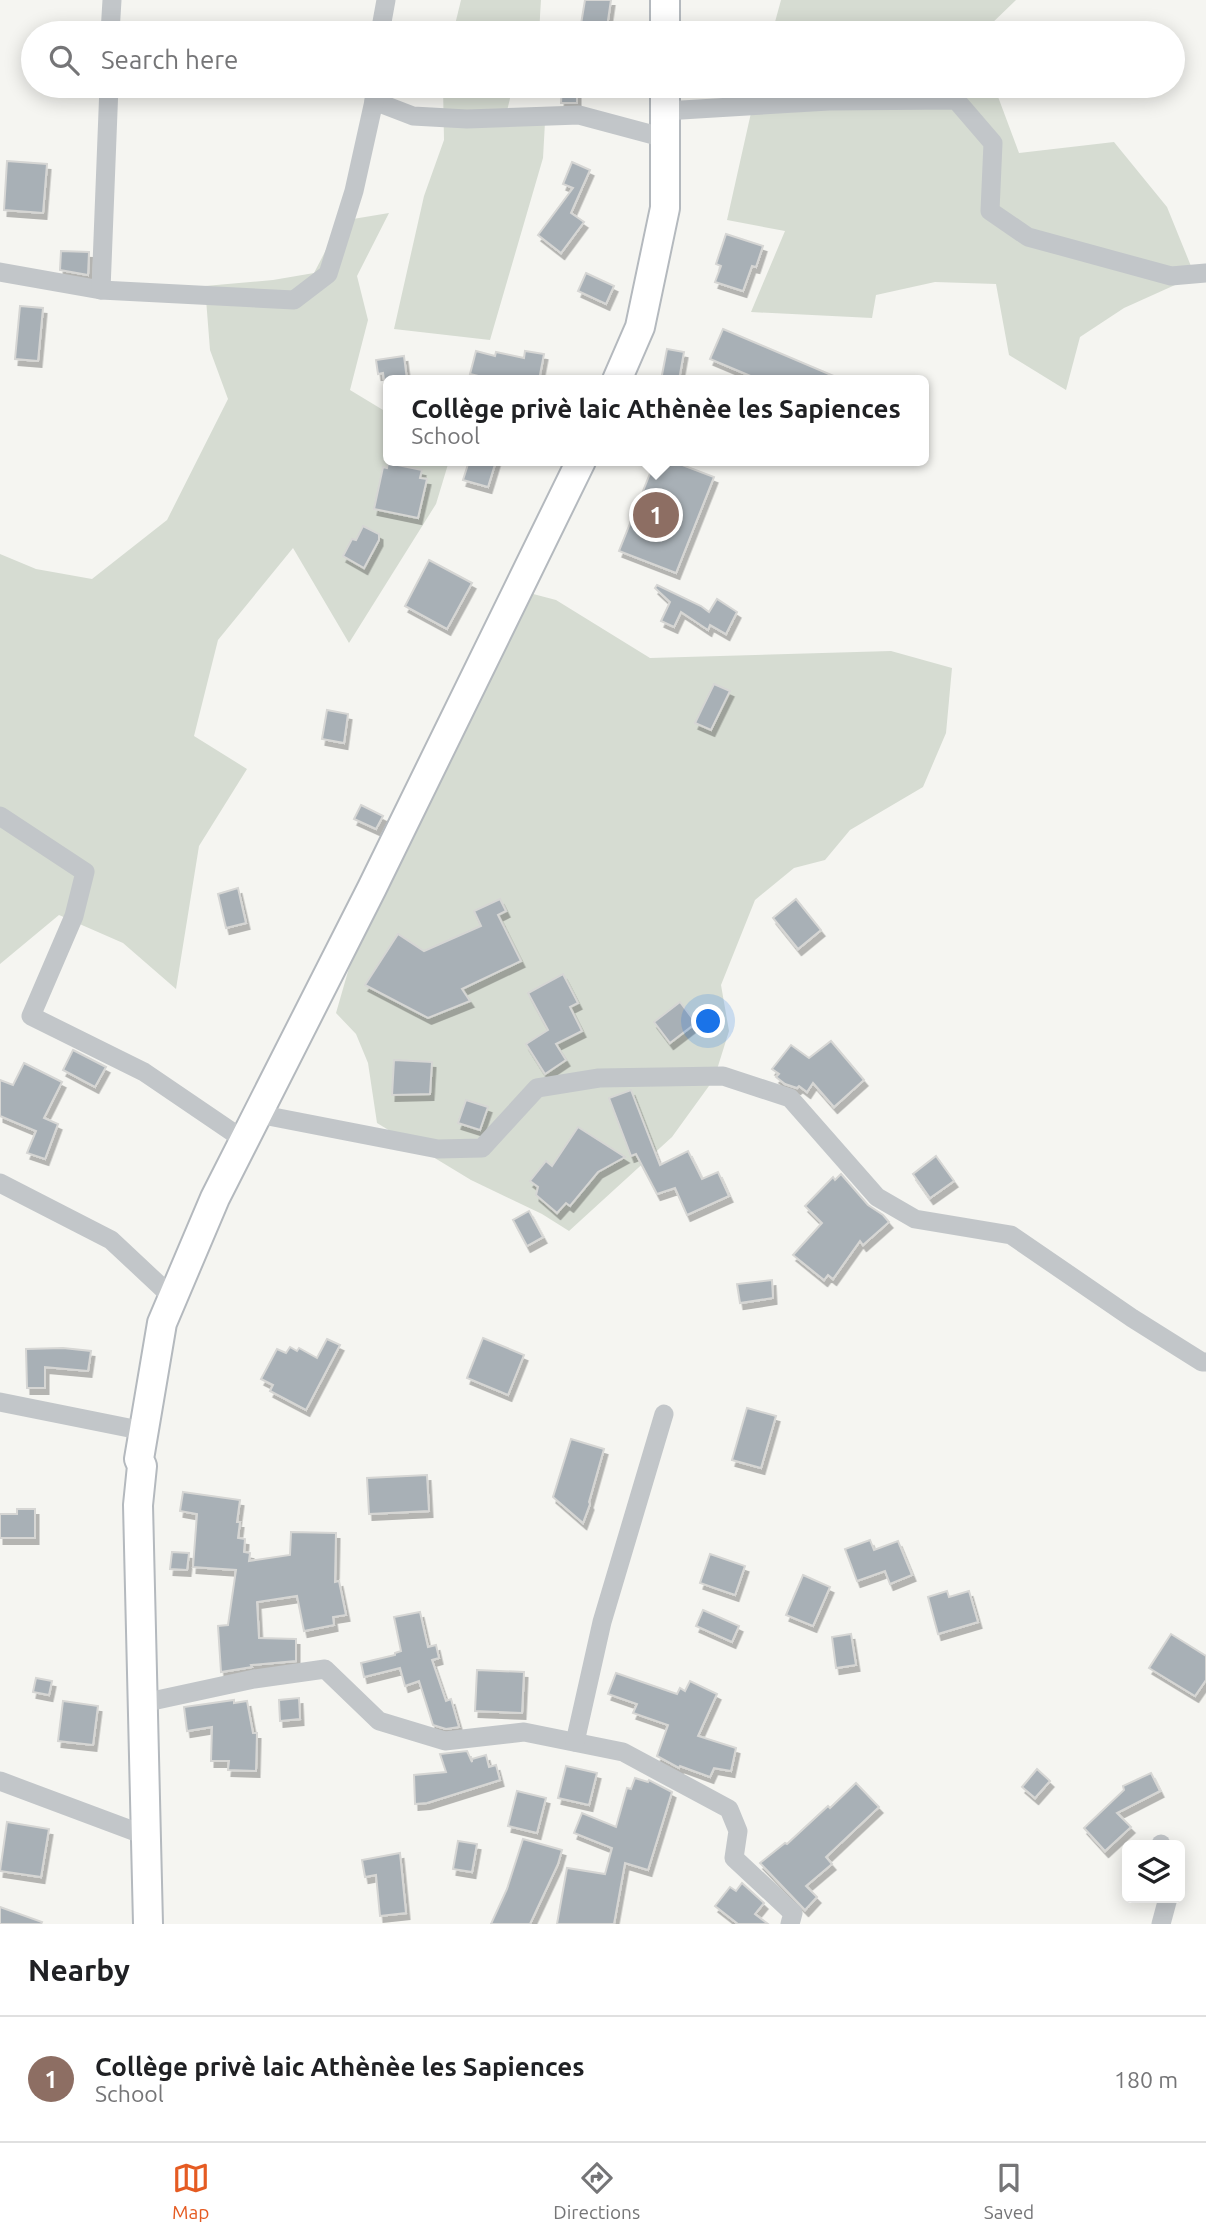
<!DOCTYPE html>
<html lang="en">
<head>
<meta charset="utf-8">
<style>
  :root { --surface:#fff; --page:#f6f6f6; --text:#202124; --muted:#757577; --line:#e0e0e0; --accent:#e55b22 }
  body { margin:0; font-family:Ubuntu,sans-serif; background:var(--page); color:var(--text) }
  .controls { position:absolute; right:21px; bottom:21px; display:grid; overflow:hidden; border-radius:10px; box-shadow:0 4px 18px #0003 }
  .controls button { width:63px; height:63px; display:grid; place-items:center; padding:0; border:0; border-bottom:2px solid var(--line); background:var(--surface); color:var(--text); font:35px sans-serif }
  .you { position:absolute; left:709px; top:1022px; width:24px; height:24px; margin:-18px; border:5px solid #fff; border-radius:50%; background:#1a73e8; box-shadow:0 0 0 10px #1a73e833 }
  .badge { display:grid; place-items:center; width:46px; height:46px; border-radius:50%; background:var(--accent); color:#fff; font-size:23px; font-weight:700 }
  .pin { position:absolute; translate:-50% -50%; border:4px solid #fff; box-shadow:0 2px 7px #0006 }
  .popup { position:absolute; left:383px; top:375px; width:546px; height:91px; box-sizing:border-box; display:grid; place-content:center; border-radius:10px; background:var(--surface); filter:drop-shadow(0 2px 5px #0005); font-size:23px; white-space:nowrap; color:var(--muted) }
  .popup b { font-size:26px; color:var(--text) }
  .popup::after { content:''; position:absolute; left:50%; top:100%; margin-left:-14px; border:14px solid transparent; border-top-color:var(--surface) }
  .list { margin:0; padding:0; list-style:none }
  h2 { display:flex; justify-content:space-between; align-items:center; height:91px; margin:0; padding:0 28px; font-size:30px }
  h2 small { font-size:23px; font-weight:400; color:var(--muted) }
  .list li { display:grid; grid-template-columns:46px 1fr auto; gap:21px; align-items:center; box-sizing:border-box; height:126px; padding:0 28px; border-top:2px solid var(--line) }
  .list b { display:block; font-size:26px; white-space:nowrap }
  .list p { margin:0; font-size:23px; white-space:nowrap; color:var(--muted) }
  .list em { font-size:23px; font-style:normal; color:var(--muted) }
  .icon { flex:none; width:38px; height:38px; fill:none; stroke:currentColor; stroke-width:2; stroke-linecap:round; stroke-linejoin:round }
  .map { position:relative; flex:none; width:1206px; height:1924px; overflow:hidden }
  .search { position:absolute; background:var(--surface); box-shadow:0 4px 18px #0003; left:21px; right:21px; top:21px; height:77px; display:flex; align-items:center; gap:18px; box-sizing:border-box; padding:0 24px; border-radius:38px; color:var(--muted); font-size:26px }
  .sheet { height:217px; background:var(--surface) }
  nav { display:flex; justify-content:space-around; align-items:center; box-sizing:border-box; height:98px; border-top:2px solid var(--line); background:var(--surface); font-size:19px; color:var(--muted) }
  nav a { display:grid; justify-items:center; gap:4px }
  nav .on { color:var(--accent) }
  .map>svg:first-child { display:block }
  .green { fill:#d6dcd2 }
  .building { fill:#a8b0b6; stroke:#d6d6d4; stroke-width:2; filter:url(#shadow) }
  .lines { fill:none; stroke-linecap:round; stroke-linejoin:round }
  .secondary-casing { stroke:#b4b9be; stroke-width:32 }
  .street { stroke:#c2c6c9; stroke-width:19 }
  .secondary { stroke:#fff; stroke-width:28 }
</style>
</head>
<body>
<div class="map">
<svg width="1206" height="1924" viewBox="0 0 1206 1924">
  <defs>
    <filter id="shadow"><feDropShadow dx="3.5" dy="6" stdDeviation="0" flood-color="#0004"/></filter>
  </defs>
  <rect width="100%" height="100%" fill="#f5f5f1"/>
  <!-- green -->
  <g class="green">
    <path d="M461,0H541L539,33H453Z"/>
    <path d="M781,0H1016L988,27V33H772Z"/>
    <path d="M443,86H513L506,115L545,122L543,158L490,340L394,329L424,196L444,140Z"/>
    <path d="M757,86H994L1019,153L1114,142L1167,207L1195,276L1124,308L1080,337L1066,390L1009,355L996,284L935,282L876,295L872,318L751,312L785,231L727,220Z"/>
    <path d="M389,213L357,276L368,320L350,390L388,413V461H449L436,504L349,643L293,548L218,640L194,736L247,769L199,846L176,989L123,943L59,915L0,964V554L36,569L92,579L167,520L228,399L210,350L205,286L273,280L314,273L341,221Z"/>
    <path d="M518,590L556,600L650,658L891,651L952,668L946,733L923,787L850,830L825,860L794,868L755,900L721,985L729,1031L714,1079L672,1137L569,1231L542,1214L471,1180L377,1123L368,1063L356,1034L336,1013L372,888Z"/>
  </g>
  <!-- building -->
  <g class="building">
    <path d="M585,0H611L607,27L581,24Z"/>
    <path d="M562,86H577V103H561Z"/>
    <path d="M7,161L47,164L43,213L4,210Z"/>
    <path d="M572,162L590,170L571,213L584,222L561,253L538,235L573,188L563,184Z"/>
    <path d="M726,234L763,246L756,267L752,266L743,291L715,282L721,266L716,264Z"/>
    <path d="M61,251L89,252L88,275L60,270Z"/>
    <path d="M586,273L614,286L606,304L578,291Z"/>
    <path d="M20,306L43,308L38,361L15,359Z"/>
    <path d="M723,329L843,380H760L710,359Z"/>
    <path d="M667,349L684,352L679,380H661Z"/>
    <path d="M476,351L495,356L496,352L524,358L525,351L544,354L539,380H495L470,374Z"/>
    <path d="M404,356L407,380H384L383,373L378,374L376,360Z"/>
    <path d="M469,461H496L488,487L463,480Z"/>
    <path d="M655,461H672L714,477L676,573L619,551Z"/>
    <path d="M388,463L422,470L420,478L427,479L418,518L374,509L383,467L387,468Z"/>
    <path d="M363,526L379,534V540L364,568L343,556L352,539L356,540Z"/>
    <path d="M429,560L472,583L447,629L405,606Z"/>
    <path d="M657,585L701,606L709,612L717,599L737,612L726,634L710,625L708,630L681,612L674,627L661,621L670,602L655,588Z"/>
    <path d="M714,684L730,691L711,730L695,723Z"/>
    <path d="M327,710L348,714L344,743L322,739Z"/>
    <path d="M361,805L383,816L376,829L354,819Z"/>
    <path d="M238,888L246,923L226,928L218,894Z"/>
    <path d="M500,899L506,911L498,915L521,961L462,989L470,1001L428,1018L365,985L398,934L424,951L481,926L474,911Z"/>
    <path d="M796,899L821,930L798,949L773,918Z"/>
    <path d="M563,974L578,1003L570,1007L582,1031L556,1044L566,1060L545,1074L526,1044L548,1030L528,993Z"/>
    <path d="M680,1002L696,1023L670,1043L654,1022Z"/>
    <path d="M831,1041L864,1080L834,1107L813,1083L807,1092L799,1086L797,1088L785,1084L776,1077L779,1074L772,1069L791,1045L809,1058Z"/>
    <path d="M73,1050L106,1067L95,1087L63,1070Z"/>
    <path d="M394,1060L432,1062L430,1094L392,1095Z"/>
    <path d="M24,1063L62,1082L44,1118L58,1124L45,1159L27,1153L36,1131L0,1116V1080L13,1085Z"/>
    <path d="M631,1090L660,1165L688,1151L702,1179L718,1172L729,1196L687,1215L675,1188L657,1194L636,1154L631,1156L609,1098Z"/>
    <path d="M466,1100L488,1107L480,1130L458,1123Z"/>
    <path d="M578,1127L625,1157L598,1172L570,1206L566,1203L557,1213L536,1195L538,1187L530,1181L546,1161L552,1166Z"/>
    <path d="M936,1156L954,1181L930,1198L913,1174Z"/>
    <path d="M841,1174L868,1205L883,1215L889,1222L863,1245L860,1241L833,1279L828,1275L824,1280L793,1255L822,1223L805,1206L833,1177L835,1180Z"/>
    <path d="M529,1211L543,1237L527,1246L513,1220Z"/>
    <path d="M772,1280L773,1298L740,1303L737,1284Z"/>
    <path d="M483,1338L524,1355L508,1395L467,1378Z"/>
    <path d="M327,1339L340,1345L306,1410L270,1391L273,1385L261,1379L277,1349L286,1353L290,1347L297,1351L299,1348L317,1358Z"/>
    <path d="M63,1348L91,1351L88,1371L45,1367V1388H27L26,1349Z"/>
    <path d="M747,1408L776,1416L761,1468L732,1460Z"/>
    <path d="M571,1439L604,1449L589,1502L590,1504L583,1523L553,1497Z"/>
    <path d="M427,1475L429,1511L369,1514L367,1478Z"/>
    <path d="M183,1492L240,1500L237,1522H240L238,1538L245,1539L244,1552L250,1553L249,1561L290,1555L291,1532L336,1533L335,1582L339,1581L346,1615L333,1617L334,1625L304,1631L297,1596L257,1602L259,1638L296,1639V1661L251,1665L252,1667L221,1672L218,1626L228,1625L236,1570L193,1567L197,1514L180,1511Z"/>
    <path d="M17,1509H35V1538H0V1514H17Z"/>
    <path d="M870,1540L874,1550L898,1541L912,1575L890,1584L885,1571L857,1581L845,1549Z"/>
    <path d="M172,1552L189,1553L187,1570L170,1569Z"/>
    <path d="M710,1554L745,1566L735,1595L700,1583Z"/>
    <path d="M803,1575L830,1587L813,1626L786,1615Z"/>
    <path d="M947,1591L949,1597L969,1591L978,1622L938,1634L928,1597Z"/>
    <path d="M703,1610L739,1626L732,1642L696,1626Z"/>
    <path d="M420,1612L428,1647L436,1645L439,1658L432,1660L446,1701L451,1699L459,1727L446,1729L433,1725L419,1681L405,1686L400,1668L364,1677L361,1663L395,1655V1653L401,1651L394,1617Z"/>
    <path d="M851,1634L856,1665L836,1668L832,1637Z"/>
    <path d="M1171,1634L1206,1656V1680L1195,1696L1149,1668Z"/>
    <path d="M477,1670L524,1672L522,1713L475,1711Z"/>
    <path d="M616,1673L677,1694L680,1688L685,1691L690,1681L717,1694L698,1736L736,1748L731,1771L714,1768L710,1777L680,1766L679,1768L657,1756L668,1725L633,1713L637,1704L608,1694Z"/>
    <path d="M36,1678L52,1681L49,1695L33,1692Z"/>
    <path d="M299,1698L300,1719L280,1721L279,1700Z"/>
    <path d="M234,1700V1703L247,1701L253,1733H257L256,1771L228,1770L229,1761H211L212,1727L187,1731L184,1707Z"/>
    <path d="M63,1701L98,1706L93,1745L58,1741Z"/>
    <path d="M467,1751L472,1762V1759L486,1755L489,1767L496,1765L500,1780L427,1803L415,1804L414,1775L446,1772L440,1754Z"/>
    <path d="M566,1766L597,1773L589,1805L558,1798Z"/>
    <path d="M1037,1769L1050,1781L1035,1798L1022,1787Z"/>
    <path d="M1151,1773L1160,1791L1117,1813L1131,1827L1105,1851L1084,1828L1124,1790L1123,1786Z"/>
    <path d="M635,1778L648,1782L649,1780L672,1792L648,1870L625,1863L614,1924H557L567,1868L605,1874L612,1848L574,1833L582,1813L616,1827L627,1788L631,1789Z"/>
    <path d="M856,1783L879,1807L826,1857L832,1864L806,1886L817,1897L805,1910L760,1863L785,1843L787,1844L828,1806L830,1808Z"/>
    <path d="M517,1791L546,1798L537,1833L508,1826Z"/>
    <path d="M7,1822L49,1829L41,1877L0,1871Z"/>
    <path d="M523,1839L562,1850L558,1864L530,1924H491L507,1889Z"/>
    <path d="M458,1841L477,1844L472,1872L453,1869Z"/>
    <path d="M400,1853L406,1913L380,1916L376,1875L365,1877L362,1860Z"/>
    <path d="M742,1883L764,1903L755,1914L768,1924H738L715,1906L730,1887L736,1891Z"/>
    <path d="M0,1907L42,1922L41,1924H0Z"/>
  </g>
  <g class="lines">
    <defs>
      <g id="secondary">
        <path d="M665,0V33"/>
        <path d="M617,380L640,327L665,208V86"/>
        <path d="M148,1924L138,1505L142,1466L139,1459L162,1323L215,1198L372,888L581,461"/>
      </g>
    </defs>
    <!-- secondary casing -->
    <use href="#secondary" class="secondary-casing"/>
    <!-- street -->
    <g class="street">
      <path d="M110,33L112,0"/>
      <path d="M380,33L386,0"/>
      <path d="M375,86L374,101L413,116L467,119L579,115L665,138"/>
      <path d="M665,111L829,101L956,100L993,143L990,211L1028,237L1171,276L1206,273"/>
      <path d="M0,272L101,290L294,300L328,274L354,191L374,101"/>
      <path d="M101,290L109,86"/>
      <path d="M0,816L85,872L74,916L31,1016L144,1072L244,1140"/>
      <path d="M258,1114L438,1149L482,1148L537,1088L599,1078L723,1076L790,1098L877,1197L915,1219L1011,1235L1132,1318L1202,1362H1206"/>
      <path d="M0,1183L111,1240L173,1298"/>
      <path d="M0,1402L144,1431"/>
      <path d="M143,1703L254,1679L325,1669L379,1721L445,1741L524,1732L623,1752L729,1809L738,1831L734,1858L793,1913L790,1924"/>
      <path d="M575,1742L602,1622L664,1414"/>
      <path d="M0,1781L147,1836"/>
      <path d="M1161,1844V1845"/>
      <path d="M1161,1924L1168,1898"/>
    </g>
    <!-- secondary -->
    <use href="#secondary" class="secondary"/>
  </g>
</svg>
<div class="controls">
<button><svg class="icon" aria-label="layers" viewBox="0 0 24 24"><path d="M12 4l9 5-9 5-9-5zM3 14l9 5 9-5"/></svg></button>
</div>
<div class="you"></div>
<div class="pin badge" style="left:656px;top:515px;background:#8d6e63">1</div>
<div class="popup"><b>Collège privè laic Athènèe les Sapiences</b>School</div>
<div class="search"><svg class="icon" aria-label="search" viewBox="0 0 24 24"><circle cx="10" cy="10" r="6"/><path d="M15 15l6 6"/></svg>Search here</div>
</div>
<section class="sheet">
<h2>Nearby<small></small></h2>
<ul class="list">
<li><span class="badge" style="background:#8d6e63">1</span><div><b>Collège privè laic Athènèe les Sapiences</b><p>School</p></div><em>180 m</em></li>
</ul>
</section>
<nav>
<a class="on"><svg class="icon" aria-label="map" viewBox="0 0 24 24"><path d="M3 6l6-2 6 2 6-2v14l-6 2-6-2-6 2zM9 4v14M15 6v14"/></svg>Map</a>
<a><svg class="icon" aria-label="directions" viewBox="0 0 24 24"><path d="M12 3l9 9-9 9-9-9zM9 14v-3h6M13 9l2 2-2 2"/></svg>Directions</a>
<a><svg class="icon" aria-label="saved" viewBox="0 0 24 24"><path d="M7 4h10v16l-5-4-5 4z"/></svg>Saved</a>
</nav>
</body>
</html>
